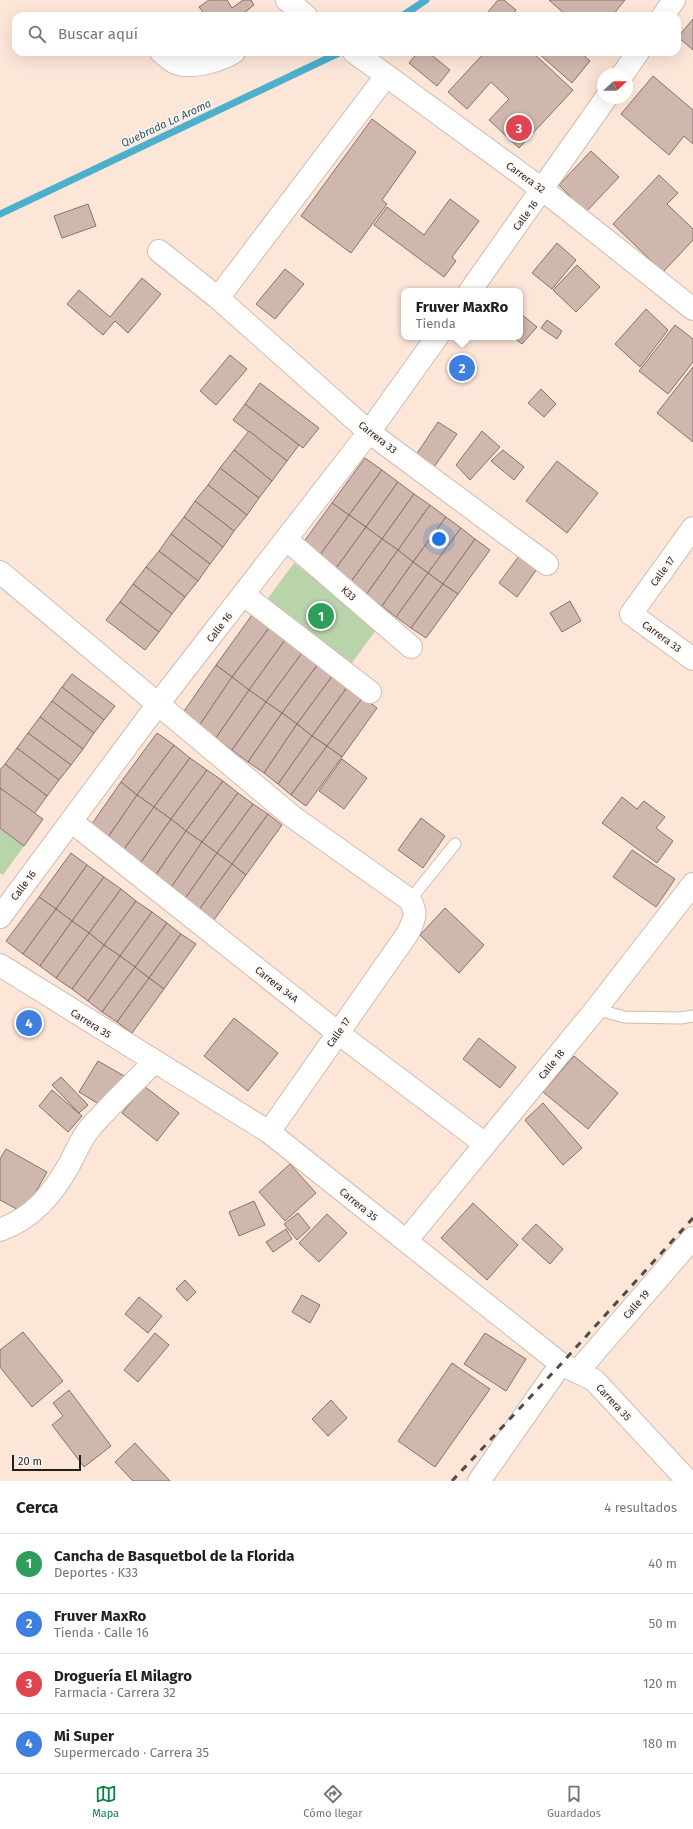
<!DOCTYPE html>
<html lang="es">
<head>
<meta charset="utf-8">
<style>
  :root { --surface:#fff; --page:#f2f2f2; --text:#202124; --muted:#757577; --line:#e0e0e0; --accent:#0b8043 }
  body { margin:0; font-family:"Fira Sans",sans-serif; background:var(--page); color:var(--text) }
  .compass { position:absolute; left:597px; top:68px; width:36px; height:36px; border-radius:50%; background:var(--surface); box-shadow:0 4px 16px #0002; rotate:68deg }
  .scale { position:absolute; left:12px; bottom:10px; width:69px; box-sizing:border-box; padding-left:4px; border:2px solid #251e19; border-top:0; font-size:11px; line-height:14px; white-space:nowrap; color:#251e19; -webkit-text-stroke:3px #fcf7f4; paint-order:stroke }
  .you { position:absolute; left:439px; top:539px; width:14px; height:14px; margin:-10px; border:3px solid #fff; border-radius:50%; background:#1a73e8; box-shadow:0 0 0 6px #1a73e833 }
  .badge { display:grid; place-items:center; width:26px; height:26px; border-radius:50%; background:var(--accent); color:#fff; font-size:13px; font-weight:700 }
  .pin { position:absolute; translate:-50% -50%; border:2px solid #fff; box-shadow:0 1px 4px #0006 }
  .popup { position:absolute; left:401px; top:288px; width:122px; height:52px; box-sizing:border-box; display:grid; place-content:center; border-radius:8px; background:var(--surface); filter:drop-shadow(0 1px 3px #0005); font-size:13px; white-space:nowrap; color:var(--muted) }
  .popup b { font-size:15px; color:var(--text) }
  .popup::after { content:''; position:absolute; left:50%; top:100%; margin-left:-8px; border:8px solid transparent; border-top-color:var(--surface) }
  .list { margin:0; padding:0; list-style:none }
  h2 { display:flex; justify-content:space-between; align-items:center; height:52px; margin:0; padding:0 16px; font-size:17px }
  h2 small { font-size:13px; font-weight:400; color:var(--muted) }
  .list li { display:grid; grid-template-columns:26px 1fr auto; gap:12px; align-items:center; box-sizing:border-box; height:60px; padding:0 16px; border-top:1px solid var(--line) }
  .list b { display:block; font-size:15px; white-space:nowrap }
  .list p { margin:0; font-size:13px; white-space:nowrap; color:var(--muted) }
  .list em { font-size:13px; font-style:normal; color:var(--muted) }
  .icon { flex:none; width:22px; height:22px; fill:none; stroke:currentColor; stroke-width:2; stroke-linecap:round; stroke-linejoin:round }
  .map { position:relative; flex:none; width:693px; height:1481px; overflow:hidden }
  .search { position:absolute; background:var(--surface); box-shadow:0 4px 16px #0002; left:12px; right:12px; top:12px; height:44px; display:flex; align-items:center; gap:10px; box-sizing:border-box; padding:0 14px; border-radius:12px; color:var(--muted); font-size:15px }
  .sheet { height:292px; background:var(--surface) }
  nav { display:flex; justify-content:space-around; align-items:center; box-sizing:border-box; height:56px; border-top:1px solid var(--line); background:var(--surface); font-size:11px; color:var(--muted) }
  nav a { display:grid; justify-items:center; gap:2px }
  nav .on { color:var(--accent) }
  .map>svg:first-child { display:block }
  .green { fill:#b9d3ab }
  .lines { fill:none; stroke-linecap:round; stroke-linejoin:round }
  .stream { stroke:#4cafcb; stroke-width:7 }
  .building { fill:#cfb7ad; stroke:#88736a }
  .lane-casing { stroke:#d1bcaf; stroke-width:13 }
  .street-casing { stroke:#d1bcaf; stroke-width:24 }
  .lane { stroke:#fff; stroke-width:11 }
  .street { stroke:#fff; stroke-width:22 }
  .rail { stroke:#544a43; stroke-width:3; stroke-dasharray:7 7; stroke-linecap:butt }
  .labels { text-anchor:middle; stroke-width:3; stroke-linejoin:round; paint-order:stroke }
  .street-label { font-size:10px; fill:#251e19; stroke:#fcf7f4 }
  .water-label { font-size:11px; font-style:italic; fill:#2a5562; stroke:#fcf7f4 }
</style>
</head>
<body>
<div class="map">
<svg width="693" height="1481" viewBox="0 0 693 1481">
  <rect width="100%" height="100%" fill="#fce6d8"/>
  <!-- green -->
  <g class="green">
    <path d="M294,563L379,626L348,668L263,605Z"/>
    <path d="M0,828L24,846L3,875L0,873Z"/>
  </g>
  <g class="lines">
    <!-- stream -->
    <g class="stream">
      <path d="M402,16L426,0"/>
      <path d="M0,214L341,52"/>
    </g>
  </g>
  <!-- building -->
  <g class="building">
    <path d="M209,0H227L232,8L243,0H251L254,5L240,16H206L199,7Z"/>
    <path d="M498,0H504L516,10L511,16H490L487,13Z"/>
    <path d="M549,0H625L612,16H567Z"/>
    <path d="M693,19V50L678,37Z"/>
    <path d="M418,52H428L450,70L437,86L409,63Z"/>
    <path d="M485,52H532L573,90L519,148L489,120L509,99L491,82L467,109L448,92Z"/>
    <path d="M537,52H580L590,61L572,83Z"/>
    <path d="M653,76L693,110V144L684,136L669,155L621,114Z"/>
    <path d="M372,119L416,152L382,200L387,204L351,253L301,216Z"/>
    <path d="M591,151L619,177L586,212L559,185Z"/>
    <path d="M659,175L678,193L667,204L693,229V240L663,272L613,224Z"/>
    <path d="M450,199L479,221L452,257L456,261L444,277L374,225L387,207L424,235Z"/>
    <path d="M88,204L96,226L62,238L54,216Z"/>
    <path d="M557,243L576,260L552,289L532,273Z"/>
    <path d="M577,265L600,287L576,312L553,290Z"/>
    <path d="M285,269L304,284L275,319L256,304Z"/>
    <path d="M142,278L161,294L128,333L115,321L103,335L67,304L79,290L110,317Z"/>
    <path d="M646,309L668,330L640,367L615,344Z"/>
    <path d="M520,313L537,327L522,344L513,337H520Z"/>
    <path d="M547,320L562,331L557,339L541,328Z"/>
    <path d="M675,325L693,339V362L668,394L639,371Z"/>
    <path d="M230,355L247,369L216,405L200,391Z"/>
    <path d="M693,367V442L657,413Z"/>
    <path d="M260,383L319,428L303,448L245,404Z"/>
    <path d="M541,389L556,404L544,417L528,403Z"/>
    <path d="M245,404L299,445L287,461L233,420Z"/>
    <path d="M438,422L457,434L432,470L414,458Z"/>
    <path d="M249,431L287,461L272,481L234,450Z"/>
    <path d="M482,431L500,447L470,480L456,465Z"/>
    <path d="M234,450L272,481L259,498L220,468Z"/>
    <path d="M503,450L524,467L514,480L491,461Z"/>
    <path d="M365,458L382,470L349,515L332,503Z"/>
    <path d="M557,461L598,493L567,533L526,501Z"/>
    <path d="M220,468L259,498L247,515L208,485Z"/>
    <path d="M382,470L398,482L366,527L349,515Z"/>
    <path d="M398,482L414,494L382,539L366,527Z"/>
    <path d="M208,485L247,515L234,531L195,501Z"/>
    <path d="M414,494L430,505L398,550L382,539Z"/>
    <path d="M195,501L234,531L223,547L184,517Z"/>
    <path d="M332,503L349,515L317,559L300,547Z"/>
    <path d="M430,505L446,517L413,562L398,550Z"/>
    <path d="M349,515L366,527L334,571L317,559Z"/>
    <path d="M184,517L223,547L210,564L171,534Z"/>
    <path d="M446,517L461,528L428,573L413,562Z"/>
    <path d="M366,527L382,539L350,583L334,571Z"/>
    <path d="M461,528L475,539L443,584L428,573Z"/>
    <path d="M171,534L210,564L198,581L159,551Z"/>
    <path d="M382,539L398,550L366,595L350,583Z"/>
    <path d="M475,539L490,550L458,594L443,584Z"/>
    <path d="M398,550L413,562L382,606L366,595Z"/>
    <path d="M159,551L198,581L185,597L146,567Z"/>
    <path d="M519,556L537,569L517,597L499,583Z"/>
    <path d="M413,562L428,573L396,617L382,606Z"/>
    <path d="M146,567L185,597L172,614L133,584Z"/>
    <path d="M428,573L443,584L411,628L396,617Z"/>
    <path d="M133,584L172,614L159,632L120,602Z"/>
    <path d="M443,584L458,594L426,638L411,628Z"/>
    <path d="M570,601L581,621L562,632L550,613Z"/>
    <path d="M120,602L159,632L145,650L106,620Z"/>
    <path d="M252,615L269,628L232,677L216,665Z"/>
    <path d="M269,628L285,640L249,690L232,677Z"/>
    <path d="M285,640L302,653L266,702L249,690Z"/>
    <path d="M302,653L318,664L282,713L266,702Z"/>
    <path d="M318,664L333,675L297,724L282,713Z"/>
    <path d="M216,665L232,677L199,726L182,714Z"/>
    <path d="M72,674L115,706L104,720L62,687Z"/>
    <path d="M333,675L348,686L312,736L297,724Z"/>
    <path d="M232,677L249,690L216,738L199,726Z"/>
    <path d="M348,686L363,697L327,746L312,736Z"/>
    <path d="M62,687L104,720L94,733L52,701Z"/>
    <path d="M249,690L266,702L232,750L216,738Z"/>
    <path d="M363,697L377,708L342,757L327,746Z"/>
    <path d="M52,701L94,733L83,749L40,717Z"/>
    <path d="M266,702L282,713L248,762L232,750Z"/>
    <path d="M282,713L297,724L264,773L248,762Z"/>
    <path d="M40,717L83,749L71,765L28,733Z"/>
    <path d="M297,724L312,736L278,784L264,773Z"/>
    <path d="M28,733L71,765L59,780L17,748Z"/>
    <path d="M157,733L174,745L137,795L121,782Z"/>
    <path d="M312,736L327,746L291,795L278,784Z"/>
    <path d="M174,745L190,758L154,807L137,795Z"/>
    <path d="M327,746L342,757L306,806L291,795Z"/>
    <path d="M17,748L59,780L47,796L5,764Z"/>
    <path d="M190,758L207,770L171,819L154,807Z"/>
    <path d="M342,759L367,778L344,809L319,791Z"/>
    <path d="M5,764L47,796L34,814L0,788V770Z"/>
    <path d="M207,770L223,781L186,831L171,819Z"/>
    <path d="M223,781L238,793L202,842L186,831Z"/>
    <path d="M121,782L137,795L104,843L87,831Z"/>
    <path d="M0,788L43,819L24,846L0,828Z"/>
    <path d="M238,793L253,804L217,853L202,842Z"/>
    <path d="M137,795L154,807L120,855L104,843Z"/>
    <path d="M622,797L637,809L644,801L665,817L656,828L673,841L657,863L602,823Z"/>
    <path d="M253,804L268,814L232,864L217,853Z"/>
    <path d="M154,807L171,819L137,868L120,855Z"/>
    <path d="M268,814L282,825L246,875L232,864Z"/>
    <path d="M421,818L445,836L423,868L398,850Z"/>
    <path d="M171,819L186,831L153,879L137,868Z"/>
    <path d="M186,831L202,842L168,892L153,879Z"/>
    <path d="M202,842L217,853L182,903L168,892Z"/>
    <path d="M632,850L675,879L656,907L613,877Z"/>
    <path d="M71,853L87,865L56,909L39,897Z"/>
    <path d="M217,853L232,864L196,914L182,903Z"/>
    <path d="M232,864L246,875L211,924L196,914Z"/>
    <path d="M87,865L104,877L72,921L56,909Z"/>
    <path d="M104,877L121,889L89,933L72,921Z"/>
    <path d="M121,889L136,901L104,945L89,933Z"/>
    <path d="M39,897L56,909L23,954L6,941Z"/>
    <path d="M136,901L152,912L120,956L104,945Z"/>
    <path d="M445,908L484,945L459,973L420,935Z"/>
    <path d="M56,909L72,921L40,966L23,954Z"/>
    <path d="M152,912L167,923L135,967L120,956Z"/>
    <path d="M72,921L89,933L56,978L40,966Z"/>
    <path d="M167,923L181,934L149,978L135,967Z"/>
    <path d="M89,933L104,945L72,989L56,978Z"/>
    <path d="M181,934L196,944L164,989L149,978Z"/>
    <path d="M104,945L120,956L88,1001L72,989Z"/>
    <path d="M120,956L135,967L102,1012L88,1001Z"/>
    <path d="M135,967L149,978L117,1022L102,1012Z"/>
    <path d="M149,978L164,989L132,1033L117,1022Z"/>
    <path d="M234,1018L278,1053L248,1091L204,1056Z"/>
    <path d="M479,1038L516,1067L500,1088L463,1059Z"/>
    <path d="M574,1056L618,1093L588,1129L543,1092Z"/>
    <path d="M98,1061L126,1077L107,1109L79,1092Z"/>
    <path d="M61,1077L88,1105L79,1113L52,1085Z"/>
    <path d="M144,1086L179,1113L157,1141L122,1113Z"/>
    <path d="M52,1090L82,1116L68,1132L39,1106Z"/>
    <path d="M543,1103L582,1148L563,1165L525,1120Z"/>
    <path d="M6,1149L47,1172L24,1213L0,1200V1159Z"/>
    <path d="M290,1164L316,1193L285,1221L259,1192Z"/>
    <path d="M254,1201L265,1225L239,1236L229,1212Z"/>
    <path d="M473,1203L518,1245L487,1280L441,1238Z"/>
    <path d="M298,1213L310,1228L297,1240L284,1224Z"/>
    <path d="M327,1214L347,1233L319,1262L299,1243Z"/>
    <path d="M536,1224L563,1249L550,1264L522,1239Z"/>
    <path d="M286,1229L292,1239L273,1252L266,1242Z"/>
    <path d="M185,1280L196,1292L187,1301L176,1289Z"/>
    <path d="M302,1295L320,1305L310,1323L292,1312Z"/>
    <path d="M139,1297L162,1316L148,1333L125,1314Z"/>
    <path d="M23,1332L63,1381L32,1407L0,1367V1350Z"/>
    <path d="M155,1333L169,1345L138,1382L124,1370Z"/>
    <path d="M485,1333L526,1359L506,1391L464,1364Z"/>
    <path d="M452,1363L490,1389L435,1467L398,1441Z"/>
    <path d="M69,1390L111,1446L84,1467L52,1425L63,1416L53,1403Z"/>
    <path d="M331,1400L347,1418L328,1436L312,1419Z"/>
    <path d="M135,1443L170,1481H133L115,1462Z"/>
  </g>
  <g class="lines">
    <defs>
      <g id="lane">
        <path d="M410,900L455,844"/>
        <path d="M596,1009L624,1017L680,1018L693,1016"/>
      </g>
      <g id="street">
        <path d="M287,0L306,16"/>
        <path d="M663,16L674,0"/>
        <path d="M161,52C165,55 171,61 176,63C191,69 221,61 234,52"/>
        <path d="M354,52L543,190L693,309"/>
        <path d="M623,74L638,52"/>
        <path d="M159,251L218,298L369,432L547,564"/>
        <path d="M470,291L606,98"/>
        <path d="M218,298L386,76"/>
        <path d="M693,528L631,614L693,659"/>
        <path d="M287,540L411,647"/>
        <path d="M0,572L293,817L410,900C418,915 414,919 408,933L269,1132"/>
        <path d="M244,595L370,692"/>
        <path d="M71,821L338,1033L485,1144"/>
        <path d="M0,917L158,704L369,432L437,337"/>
        <path d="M0,965L269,1132L561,1364L594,1380L688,1481"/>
        <path d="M0,1230C33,1218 52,1195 69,1165C76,1152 81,1139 90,1128C110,1105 133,1084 154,1062"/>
        <path d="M406,1241L596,1009L693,884"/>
        <path d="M578,1371L693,1238"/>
        <path d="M479,1481L561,1364"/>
      </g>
    </defs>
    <!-- lane casing -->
    <use href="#lane" class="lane-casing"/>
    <!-- street casing -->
    <use href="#street" class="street-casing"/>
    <!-- lane -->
    <use href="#lane" class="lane"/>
    <!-- street -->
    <use href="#street" class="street"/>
    <!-- rail -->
    <path class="rail" d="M452,1481L561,1364L693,1218"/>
  </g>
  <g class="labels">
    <!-- street labels -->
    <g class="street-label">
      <text transform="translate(526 177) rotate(36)" y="4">Carrera 32</text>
      <text transform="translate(525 215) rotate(-54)" y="4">Calle 16</text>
      <text transform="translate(378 437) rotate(38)" y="4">Carrera 33</text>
      <text transform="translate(662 571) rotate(-54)" y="4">Calle 17</text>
      <text transform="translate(349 593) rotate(41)" y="4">K33</text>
      <text transform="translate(219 627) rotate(-52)" y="4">Calle 16</text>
      <text transform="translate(662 636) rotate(36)" y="4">Carrera 33</text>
      <text transform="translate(23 885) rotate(-53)" y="4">Calle 16</text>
      <text transform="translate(277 984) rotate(38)" y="4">Carrera 34A</text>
      <text transform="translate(91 1023) rotate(32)" y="4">Carrera 35</text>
      <text transform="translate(338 1032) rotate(-55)" y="4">Calle 17</text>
      <text transform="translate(551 1064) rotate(-51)" y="4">Calle 18</text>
      <text transform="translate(359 1204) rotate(39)" y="4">Carrera 35</text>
      <text transform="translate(636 1304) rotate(-49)" y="4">Calle 19</text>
      <text transform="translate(614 1402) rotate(47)" y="4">Carrera 35</text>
    </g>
    <!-- water labels -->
    <g class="water-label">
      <text transform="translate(166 123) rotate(-25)" y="4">Quebrada La Aroma</text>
    </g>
  </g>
</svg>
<svg class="compass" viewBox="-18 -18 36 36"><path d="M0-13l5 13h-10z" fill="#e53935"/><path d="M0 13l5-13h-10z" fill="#757577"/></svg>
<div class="scale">20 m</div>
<div class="you"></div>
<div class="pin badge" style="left:321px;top:616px;background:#2e9e5b">1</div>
<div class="pin badge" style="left:462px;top:368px;background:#3f7fe0">2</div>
<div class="popup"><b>Fruver MaxRo</b>Tienda</div>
<div class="pin badge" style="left:519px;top:128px;background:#e0444e">3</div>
<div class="pin badge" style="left:29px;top:1023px;background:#3f7fe0">4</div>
<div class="search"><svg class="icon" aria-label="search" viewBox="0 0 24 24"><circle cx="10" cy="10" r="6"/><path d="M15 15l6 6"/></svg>Buscar aquí</div>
</div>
<section class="sheet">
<h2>Cerca<small>4 resultados</small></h2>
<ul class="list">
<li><span class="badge" style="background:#2e9e5b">1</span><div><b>Cancha de Basquetbol de la Florida</b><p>Deportes · K33</p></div><em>40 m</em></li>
<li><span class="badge" style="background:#3f7fe0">2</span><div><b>Fruver MaxRo</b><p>Tienda · Calle 16</p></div><em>50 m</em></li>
<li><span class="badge" style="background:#e0444e">3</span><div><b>Droguería El Milagro</b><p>Farmacia · Carrera 32</p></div><em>120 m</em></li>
<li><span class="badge" style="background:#3f7fe0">4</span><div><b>Mi Super</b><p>Supermercado · Carrera 35</p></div><em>180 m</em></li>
</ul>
</section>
<nav>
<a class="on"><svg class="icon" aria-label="map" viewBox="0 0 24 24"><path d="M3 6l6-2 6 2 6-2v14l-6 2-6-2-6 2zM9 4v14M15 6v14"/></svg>Mapa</a>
<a><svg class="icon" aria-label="directions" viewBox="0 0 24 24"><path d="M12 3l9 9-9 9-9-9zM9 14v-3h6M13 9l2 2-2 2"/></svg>Cómo llegar</a>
<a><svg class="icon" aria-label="saved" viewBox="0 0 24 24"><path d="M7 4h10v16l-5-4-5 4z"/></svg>Guardados</a>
</nav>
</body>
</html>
